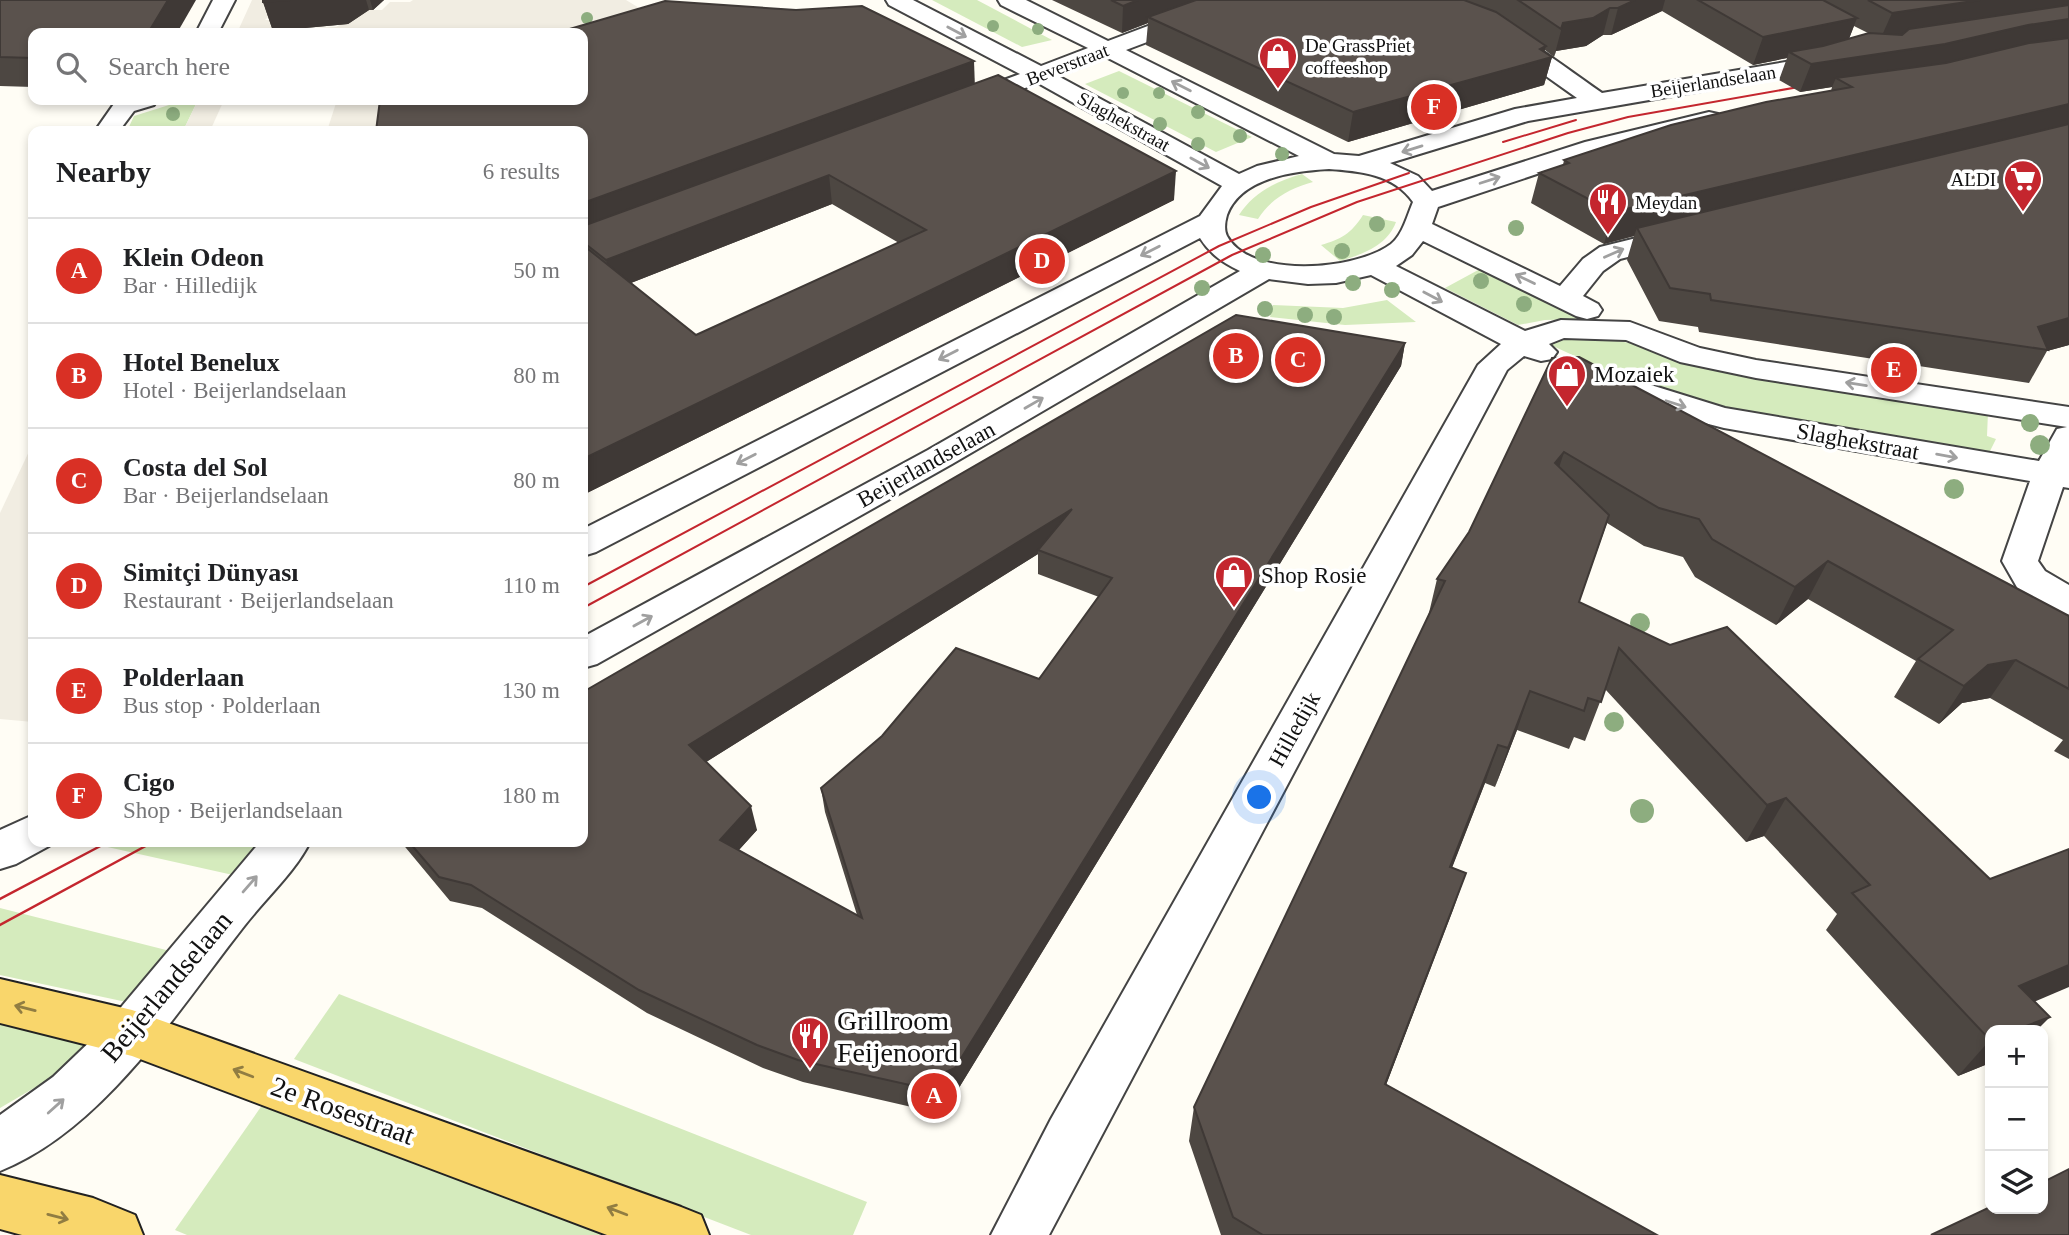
<!DOCTYPE html>
<html lang="en">
<head>
<meta charset="utf-8">
<style>
  :root { --surface:#fff; --page:#f2f2f2; --text:#202124; --muted:#757577; --line:#e0e0e0; --accent:#d93025 }
  body { margin:0; font-family:Georgia,serif; background:var(--page); color:var(--text) }
  .controls { position:absolute; right:21px; bottom:21px; display:grid; overflow:hidden; border-radius:14px; box-shadow:0 4px 10px #0003 }
  .controls button { width:63px; height:63px; display:grid; place-items:center; padding:0; border:0; border-bottom:2px solid var(--line); background:var(--surface); color:var(--text); font:35px sans-serif }
  .you { position:absolute; left:1260px; top:798px; width:24px; height:24px; margin:-18px; border:5px solid #fff; border-radius:50%; background:#1a73e8; box-shadow:0 0 0 10px #1a73e833 }
  .badge { display:grid; place-items:center; width:46px; height:46px; border-radius:50%; background:var(--accent); color:#fff; font-size:23px; font-weight:700 }
  .pin { position:absolute; translate:-50% -50%; border:4px solid #fff; box-shadow:0 2px 7px #0006 }
  .list { margin:0; padding:0; list-style:none }
  h2 { display:flex; justify-content:space-between; align-items:center; height:91px; margin:0; padding:0 28px; font-size:30px }
  h2 small { font-size:23px; font-weight:400; color:var(--muted) }
  .list li { display:grid; grid-template-columns:46px 1fr auto; gap:21px; align-items:center; box-sizing:border-box; height:105px; padding:0 28px; border-top:2px solid var(--line) }
  .list b { display:block; font-size:26px; white-space:nowrap }
  .list p { margin:0; font-size:23px; white-space:nowrap; color:var(--muted) }
  .list em { font-size:23px; font-style:normal; color:var(--muted) }
  .icon { flex:none; width:38px; height:38px; fill:none; stroke:currentColor; stroke-width:2; stroke-linecap:round; stroke-linejoin:round }
  .map { position:relative; flex:none; width:2069px; height:1235px; overflow:hidden }
  .search { position:absolute; background:var(--surface); box-shadow:0 4px 10px #0003; left:28px; top:28px; width:560px; height:77px; display:flex; align-items:center; gap:18px; box-sizing:border-box; padding:0 24px; border-radius:14px; color:var(--muted); font-size:26px }
  .panel { position:absolute; background:var(--surface); box-shadow:0 4px 10px #0003; left:28px; top:126px; width:560px; height:721px; border-radius:14px }
  .map>svg:first-child { display:block }
  .green { fill:#d5ebbd }
  .plaza { fill:#f1ede2 }
  .lines { fill:none; stroke-linecap:round; stroke-linejoin:round }
  .minor-casing { stroke:#444; stroke-width:4 }
  .major-casing { stroke:#222; stroke-width:4 }
  .minor { fill:#fff; fill-rule:evenodd }
  .major { fill:#f9d66b; fill-rule:evenodd }
  .tram-far1 { stroke:#c4262e; stroke-width:2 }
  .tram { stroke:#c4262e; stroke-width:2.5 }
  .tree { fill:#8dad7f }
  .wall { fill:#4d4742; fill-rule:evenodd }
  .shaded-wall { fill:#3f3936 }
  .building { fill:#5a524d; stroke:#3f3936; stroke-width:2; fill-rule:evenodd }
  .oneway { stroke:#a0a0a0 }
  .oneway2 { stroke:#917d42 }
  .labels { text-anchor:middle; stroke-width:7; stroke-linejoin:round; paint-order:stroke }
  .far-poi-label { font-size:19px; fill:#111; stroke:#fff; text-anchor:start }
  .far-street-label { font-size:19px; fill:#111; stroke:#fff }
  .poi-label { font-size:23px; fill:#111; stroke:#fff; text-anchor:start }
  .street-label { font-size:23px; fill:#111; stroke:#fff }
  .near-street-label { font-size:28px; fill:#111; stroke:#fff }
  .near-poi-label { font-size:28px; fill:#111; stroke:#fff; text-anchor:start }
</style>
</head>
<body>
<div class="map">
<svg width="2069" height="1235" viewBox="0 0 2069 1235">
  <rect width="100%" height="100%" fill="#fffdf5"/>
  <!-- green -->
  <g class="green">
    <path d="M932,0H977L1052,40L1022,47Z"/>
    <path d="M1119,71L1252,137L1216,152L1085,84Z"/>
    <path d="M185,100H198L183,131H127L134,116Z"/>
    <path d="M1302,174L1313,182C1291,188 1270,199 1258,219L1239,215C1253,193 1276,181 1302,174Z"/>
    <path d="M1363,215L1396,222C1387,246 1363,254 1340,261L1321,245C1341,239 1351,234 1363,215Z"/>
    <path d="M1480,269L1582,319L1545,320L1518,325L1445,288Z"/>
    <path d="M1387,300L1416,322L1345,325L1270,317L1273,305L1343,308Z"/>
    <path d="M1564,337L1605,339L1630,343L1685,361L1988,412L1987,436L1996,439L1989,453L1699,403L1629,381L1542,341Z"/>
    <path d="M85,842H261L233,875Z"/>
    <path d="M0,908L174,952L131,1003L0,975Z"/>
    <path d="M339,994L867,1202L853,1235H751L294,1059Z"/>
    <path d="M0,1018L94,1044L70,1067L0,1108Z"/>
    <path d="M265,1101L606,1235H187L175,1230Z"/>
  </g>
  <!-- plaza -->
  <g class="plaza">
    <path d="M252,0H270L263,7L278,8L265,20L278,19L283,30L336,27L366,10H382L390,2H410L413,0H626L641,9L560,33H237Z"/>
    <path d="M198,100H224L210,131H183Z"/>
    <path d="M337,100H389L412,131H327Z"/>
    <path d="M33,443V722L0,719V513Z"/>
  </g>
  <g class="lines">
    <defs>
      <g id="minor">
        <path d="M213,0H235L218,33H196Z"/>
        <path d="M886,0H913L1041,66L1088,48L1001,5L998,0H1026L1108,41L1217,0H1248L1245,5L1126,50L1334,154L1359,156L1515,109L1577,98L1491,37L1405,5L1402,0C1481,0 1540,50 1602,93L1809,58L1832,52L1840,54L1843,59L1840,64L1811,72L1528,121L1390,163L1418,176L1432,191L1585,142L1709,112L1718,114L1721,119L1718,124L1603,152L1438,207L1432,224L1560,286L1583,259L1600,247L1681,227L1691,229L1695,235L1691,241L1620,259L1603,271L1583,296L1598,304L1602,310L1598,316L1587,319L1576,316L1423,241L1412,255L1396,266L1525,331L1561,320L1630,322L1700,348L1756,360L2069,407V488L2063,487L2038,561L2045,571L2069,585V615L2056,611L2018,589L2002,561L2030,481L1724,428L1670,414L1598,389L1593,382L1598,375L1609,372L1725,408L2039,461L2057,429L2067,427L1756,378L1680,362L1626,340L1564,338L1549,344L1557,352L1552,359L1541,361L1524,356L1507,370L1049,1235H991L1051,1119L1478,365L1501,344L1371,275L1336,283L1308,284L1269,279L952,464L597,664L583,668V637L928,450L1240,271C1223,263 1210,254 1200,238L596,552L583,556V529L1200,216L1222,186L1038,83L976,107L967,109L958,107L955,102L958,97L1020,74L889,5ZM1106,57L1299,156L1257,166L1239,174L1058,76ZM1329,169C1359,171 1394,174 1413,202C1407,216 1403,234 1391,244C1357,270 1251,280 1227,236C1224,230 1225,222 1227,215C1241,177 1295,171 1329,169Z"/>
        <path d="M157,100L154,105L134,111L119,131H95L116,101Z"/>
        <path d="M33,815V842H51L49,846L16,864L0,869V830Z"/>
        <path d="M260,842H310C295,872 266,898 245,925C178,1010 104,1129 0,1171V1115L53,1077L101,1031Z"/>
      </g>
      <g id="major">
        <path d="M0,979L132,1010L681,1207L701,1215L709,1235H607L132,1056L0,1023Z"/>
        <path d="M0,1175L93,1198L135,1215L143,1235H22L0,1229Z"/>
      </g>
    </defs>
    <!-- minor casing -->
    <use href="#minor" class="minor-casing"/>
    <!-- major casing -->
    <use href="#major" class="major-casing"/>
    <!-- minor -->
    <use href="#minor" class="minor"/>
    <!-- major -->
    <use href="#major" class="major"/>
    <!-- tram-far1 -->
    <g class="tram-far1">
      <path d="M1503,142L1576,120"/>
      <path d="M583,587L1219,246L1311,207L1409,173"/>
      <path d="M583,608L1232,255L1357,202L1568,133L1628,117L1810,85"/>
    </g>
    <!-- tram -->
    <g class="tram">
      <path d="M0,899L108,842"/>
      <path d="M0,925L153,842"/>
    </g>
  </g>
  <!-- trees -->
  <g class="tree">
    <circle cx="587" cy="18" r="6"/>
    <circle cx="993" cy="26" r="6"/>
    <circle cx="1038" cy="29" r="6"/>
    <circle cx="1123" cy="93" r="6"/>
    <circle cx="1159" cy="93" r="6"/>
    <circle cx="1198" cy="112" r="7"/>
    <circle cx="173" cy="114" r="7"/>
    <circle cx="1160" cy="124" r="7"/>
    <circle cx="1240" cy="136" r="7"/>
    <circle cx="1198" cy="144" r="7"/>
    <circle cx="1282" cy="154" r="7"/>
    <circle cx="1377" cy="224" r="8"/>
    <circle cx="1516" cy="228" r="8"/>
    <circle cx="1342" cy="251" r="8"/>
    <circle cx="1263" cy="255" r="8"/>
    <circle cx="1481" cy="281" r="8"/>
    <circle cx="1353" cy="283" r="8"/>
    <circle cx="1202" cy="288" r="8"/>
    <circle cx="1392" cy="290" r="8"/>
    <circle cx="1524" cy="304" r="8"/>
    <circle cx="1265" cy="309" r="8"/>
    <circle cx="1305" cy="315" r="8"/>
    <circle cx="1334" cy="317" r="8"/>
    <circle cx="2030" cy="423" r="9"/>
    <circle cx="2040" cy="445" r="10"/>
    <circle cx="1954" cy="489" r="10"/>
    <circle cx="1640" cy="623" r="10"/>
    <circle cx="1614" cy="722" r="10"/>
    <circle cx="1642" cy="811" r="12"/>
  </g>
  <!-- wall -->
  <g class="wall">
    <path d="M0,0L33,33V87L0,86Z"/>
    <path d="M263,0H384L373,10H369L348,24L273,31L263,2Z"/>
    <path d="M1052,0H2069V345L2047,351L2029,383L1699,332L1698,327L1659,321L1627,260L1634,236L1604,244L1531,203L1539,173L1563,165L1564,160L1831,91L1832,87L1800,92L1779,80L1787,58L1753,65L1662,11L1611,35H1603L1586,46L1556,51L1554,57L1545,50L1544,52L1552,57L1544,85L1348,142L1146,45L1148,23L1122,33ZM1854,26L1868,33L1849,39Z"/>
    <path d="M974,83L1174,200L583,495V131ZM832,204L899,243L696,335L631,283Z"/>
    <path d="M1405,343L1401,366L957,1091L916,1108L803,1082L763,1068L647,1013L482,908L450,901L401,842H583V692ZM1038,554V574L1099,597L1039,679L821,788L825,812L857,915L739,850L757,830L706,762Z"/>
    <path d="M1552,358L2069,616V759L2054,751L2063,740L1990,698L1962,703L1939,724L1894,697L1916,661L1808,599L1776,625L1695,577L1683,557L1644,546L1607,523L1579,602L2035,1002L1990,1030V1063L1958,1076L1826,930L1837,914L1764,836L1746,842L1605,689L1585,741L1574,737L1569,749L1517,730L1495,787L1485,783L1452,867L1466,873L1386,1085L1657,1235H1221L1189,1141L1194,1107L1428,617L1437,579L1469,532Z"/>
  </g>
  <!-- shaded-wall -->
  <g class="shaded-wall">
    <path d="M168,0H196L177,33H148Z"/>
    <path d="M290,0H366L369,10L348,24L273,31L263,2Z"/>
    <path d="M370,0H384L373,10Z"/>
    <path d="M1138,0H1210L1148,17V23L1122,33L1123,6Z"/>
    <path d="M1635,0H1665L1662,11L1611,35L1618,8Z"/>
    <path d="M1980,0H2069V12L1880,40L1892,13Z"/>
    <path d="M1610,8L1603,35L1586,46L1556,51L1554,57L1563,23Z"/>
    <path d="M1857,18L1846,46L1789,52L1787,58L1753,65L1763,37Z"/>
    <path d="M2069,19V44L1933,72L1836,78L1832,87L1800,92L1811,64L2028,25Z"/>
    <path d="M1546,46L1542,59L1552,57L1544,85L1348,142L1353,112L1540,49Z"/>
    <path d="M974,61L975,88L583,235V203Z"/>
    <path d="M2069,104V129L1637,228L1634,236L1604,244L1613,212Z"/>
    <path d="M1176,171L1174,200L583,495V459Z"/>
    <path d="M829,175L832,204L613,290L606,260Z"/>
    <path d="M2069,318V345L2047,351L2048,350L2038,327Z"/>
    <path d="M1405,343L1401,366L957,1091L916,1108L914,1086Z"/>
    <path d="M1564,452L1552,490L1555,463Z"/>
    <path d="M1072,509L1038,550V554L695,769L689,745Z"/>
    <path d="M1828,561L1808,599L1776,625L1795,587Z"/>
    <path d="M2016,660L1990,698L1962,703L1939,724L1964,686L1988,665Z"/>
    <path d="M1530,691L1517,730L1495,787L1508,748Z"/>
    <path d="M1498,745L1485,783L1438,904L1450,867Z"/>
    <path d="M1786,798L1764,836L1746,842L1767,805Z"/>
    <path d="M751,806L757,830L726,864L720,840Z"/>
    <path d="M1466,873L1453,910L1373,1119L1385,1084Z"/>
    <path d="M2069,965V987L1987,1022L2019,986Z"/>
    <path d="M2050,1017L2037,1030H2015Z"/>
    <path d="M1990,1040V1063L1958,1076Z"/>
  </g>
  <!-- building -->
  <g class="building">
    <path d="M0,0H168L148,33H33V58L0,57Z"/>
    <path d="M263,0H290L263,2Z"/>
    <path d="M1111,0H1138L1123,6Z"/>
    <path d="M1196,0H1464L1496,12L1546,46L1540,49L1552,57L1353,112L1148,17Z"/>
    <path d="M1518,0H1635L1618,8H1610L1593,18L1563,23L1561,29Z"/>
    <path d="M1698,0H1823L1857,18L1763,37Z"/>
    <path d="M1868,0H1980L1892,13Z"/>
    <path d="M665,1L796,10L862,6L974,61L583,203V131H376L380,100H583V33H556Z"/>
    <path d="M2069,5V19L2028,25L1945,44L1811,64L1789,52L1823,46L1869,33L1902,35L1909,29Z"/>
    <path d="M2069,38V104L1613,212L1539,173L1569,163L1564,160L1671,125L1766,102L1852,87L1836,78L1946,63L2029,43Z"/>
    <path d="M998,75L1176,171L583,459V245L696,335L926,230L829,175L606,260L583,242V226Z"/>
    <path d="M2069,124V318L2038,327L2048,350L1711,300L1710,294L1670,288L1637,228Z"/>
    <path d="M1236,315L1405,343L955,1068L914,1086L798,1060L757,1045L639,990L471,885L439,877L409,842H583V692ZM1072,509L1038,550L1112,578L1039,679L956,648L882,736L821,788L862,918L720,840L751,806L689,745Z"/>
    <path d="M1579,357L2069,616V689L2016,660L1988,665L1964,686L1918,659L1953,630L1828,561L1795,587L1712,539L1699,519L1659,508L1564,452L1555,463L1609,515L1579,602L1670,645L1727,627L1990,879L2069,849V965L2019,986L2050,1017L2015,1030H1990V1040L1852,893L1870,885L1786,798L1767,805L1619,648L1601,702L1588,698L1584,711L1530,691L1508,748L1498,745L1450,867L1466,873L1385,1084L1657,1235H1263L1233,1217L1194,1107L1445,581L1437,579L1469,532L1552,358Z"/>
    <path d="M2069,1169V1235H1931L1990,1207V1209H2043V1182Z"/>
  </g>
  <!-- one-way arrows -->
  <defs><path id="oneway-shaft" d="M-6 0H5M1.5-3L5.5 0L1.5 3" fill="none" stroke-width="1.6" stroke-linecap="round" stroke-linejoin="round" transform="scale(1.75)"/></defs>
  <g class="oneway">
    <use href="#oneway-shaft" transform="translate(957 32) rotate(28)"/>
    <use href="#oneway-shaft" transform="translate(1181 86) rotate(-153)"/>
    <use href="#oneway-shaft" transform="translate(1412 149) rotate(163)"/>
    <use href="#oneway-shaft" transform="translate(1200 163) rotate(29)"/>
    <use href="#oneway-shaft" transform="translate(1490 180) rotate(-18)"/>
    <use href="#oneway-shaft" transform="translate(1150 251) rotate(153)"/>
    <use href="#oneway-shaft" transform="translate(1614 253) rotate(-24)"/>
    <use href="#oneway-shaft" transform="translate(1525 279) rotate(-154)"/>
    <use href="#oneway-shaft" transform="translate(1433 297) rotate(28)"/>
    <use href="#oneway-shaft" transform="translate(948 355) rotate(153)"/>
    <use href="#oneway-shaft" transform="translate(1856 384) rotate(-171)"/>
    <use href="#oneway-shaft" transform="translate(1034 403) rotate(-30)"/>
    <use href="#oneway-shaft" transform="translate(1676 404) rotate(18)"/>
    <use href="#oneway-shaft" transform="translate(1947 456) rotate(10)"/>
    <use href="#oneway-shaft" transform="translate(746 459) rotate(153)"/>
    <use href="#oneway-shaft" transform="translate(643 621) rotate(-29)"/>
    <use href="#oneway-shaft" transform="translate(250 884) rotate(-49)"/>
    <use href="#oneway-shaft" transform="translate(56 1106) rotate(-42)"/>
  </g>
  <g class="oneway2">
    <use href="#oneway-shaft" transform="translate(25 1008) rotate(-166)"/>
    <use href="#oneway-shaft" transform="translate(243 1073) rotate(-159)"/>
    <use href="#oneway-shaft" transform="translate(617 1211) rotate(-159)"/>
    <use href="#oneway-shaft" transform="translate(58 1217) rotate(14)"/>
  </g>
  <!-- icons -->
  <defs>
    <symbol id="shop-pin" viewBox="-11 -11 22 30"><path d="M0 17L-7.5 6A9.5 9.5 0 1 1 7.5 6Z" fill="#c4262e" stroke="#fff"/><path d="M-5-2.5h2.3a2.7 3.5 0 0 1 5.4 0H5L5.5 6h-11ZM-1.5-2.5h3a1.5 2.3 0 0 0-3 0Z" fill="#fff"/></symbol>
    <symbol id="supermarket-pin" viewBox="-11 -11 22 30"><path d="M0 17L-7.5 6A9.5 9.5 0 1 1 7.5 6Z" fill="#c4262e" stroke="#fff"/><path d="M-6-5.5h2.5l.6 2H6L4.5 2H-2.5L-4.4-4H-6ZM-1.5 3.2a1.3 1.3 0 1 0 .1 0ZM3 3.2a1.3 1.3 0 1 0 .1 0Z" fill="#fff"/></symbol>
    <symbol id="restaurant-pin" viewBox="-11 -11 22 30"><path d="M0 17L-7.5 6A9.5 9.5 0 1 1 7.5 6Z" fill="#c4262e" stroke="#fff"/><path d="M-5-6h1v4h1v-4h1v4h1v-4h1v5L-1.5 .5V6h-2V.5L-5-1ZM5-6V6H3V1.5H1.5Q1.5-4 5-6Z" fill="#fff"/></symbol>
  </defs>
  <g fill-rule="evenodd">
    <use href="#shop-pin" x="1256" y="34" width="44" height="60"/>
    <use href="#supermarket-pin" x="2001" y="157" width="44" height="60"/>
    <use href="#restaurant-pin" x="1586" y="180" width="44" height="60"/>
    <use href="#shop-pin" x="1545" y="352" width="44" height="60"/>
    <use href="#shop-pin" x="1212" y="553" width="44" height="60"/>
    <use href="#restaurant-pin" x="788" y="1014" width="44" height="60"/>
  </g>
  <g class="labels">
    <!-- far-poi labels -->
    <g class="far-poi-label">
      <text x="1305" y="52">De GrassPriet<tspan x="1305" dy="22">coffeeshop</tspan></text>
      <text x="1996" y="186" text-anchor="end">ALDI</text>
      <text x="1635" y="209">Meydan</text>
    </g>
    <!-- far-street labels -->
    <g class="far-street-label">
      <text transform="translate(1067 64) rotate(-21)" y="7">Beverstraat</text>
      <text transform="translate(1713 81) rotate(-9)" y="7">Beijerlandselaan</text>
      <text transform="translate(1124 121) rotate(29)" y="7">Slaghekstraat</text>
    </g>
    <!-- poi labels -->
    <g class="poi-label">
      <text x="1594" y="382">Mozaiek</text>
      <text x="1261" y="583">Shop Rosie</text>
    </g>
    <!-- street labels -->
    <g class="street-label">
      <text transform="translate(1858 441) rotate(10)" y="8">Slaghekstraat</text>
      <text transform="translate(926 464) rotate(-29)" y="8">Beijerlandselaan</text>
      <text transform="translate(1294 729) rotate(-61)" y="8">Hilledijk</text>
    </g>
    <!-- near-street labels -->
    <g class="near-street-label">
      <text transform="translate(166 986) rotate(-50)" y="10">Beijerlandselaan</text>
      <text transform="translate(343 1110) rotate(20)" y="10">2e Rosestraat</text>
    </g>
    <!-- near-poi labels -->
    <g class="near-poi-label">
      <text x="837" y="1030">Grillroom<tspan x="837" dy="32">Feijenoord</tspan></text>
    </g>
  </g>
</svg>
<div class="controls">
<button>+</button>
<button>−</button>
<button><svg class="icon" aria-label="layers" viewBox="0 0 24 24"><path d="M12 4l9 5-9 5-9-5zM3 14l9 5 9-5"/></svg></button>
</div>
<div class="you"></div>
<div class="pin badge" style="left:934px;top:1096px">A</div>
<div class="pin badge" style="left:1236px;top:356px">B</div>
<div class="pin badge" style="left:1298px;top:360px">C</div>
<div class="pin badge" style="left:1042px;top:261px">D</div>
<div class="pin badge" style="left:1894px;top:370px">E</div>
<div class="pin badge" style="left:1434px;top:107px">F</div>
<div class="search"><svg class="icon" aria-label="search" viewBox="0 0 24 24"><circle cx="10" cy="10" r="6"/><path d="M15 15l6 6"/></svg>Search here</div>
<section class="panel">
<h2>Nearby<small>6 results</small></h2>
<ul class="list">
<li><span class="badge">A</span><div><b>Klein Odeon</b><p>Bar · Hilledijk</p></div><em>50 m</em></li>
<li><span class="badge">B</span><div><b>Hotel Benelux</b><p>Hotel · Beijerlandselaan</p></div><em>80 m</em></li>
<li><span class="badge">C</span><div><b>Costa del Sol</b><p>Bar · Beijerlandselaan</p></div><em>80 m</em></li>
<li><span class="badge">D</span><div><b>Simitçi Dünyası</b><p>Restaurant · Beijerlandselaan</p></div><em>110 m</em></li>
<li><span class="badge">E</span><div><b>Polderlaan</b><p>Bus stop · Polderlaan</p></div><em>130 m</em></li>
<li><span class="badge">F</span><div><b>Cigo</b><p>Shop · Beijerlandselaan</p></div><em>180 m</em></li>
</ul>
</section>
</div>
</body>
</html>
